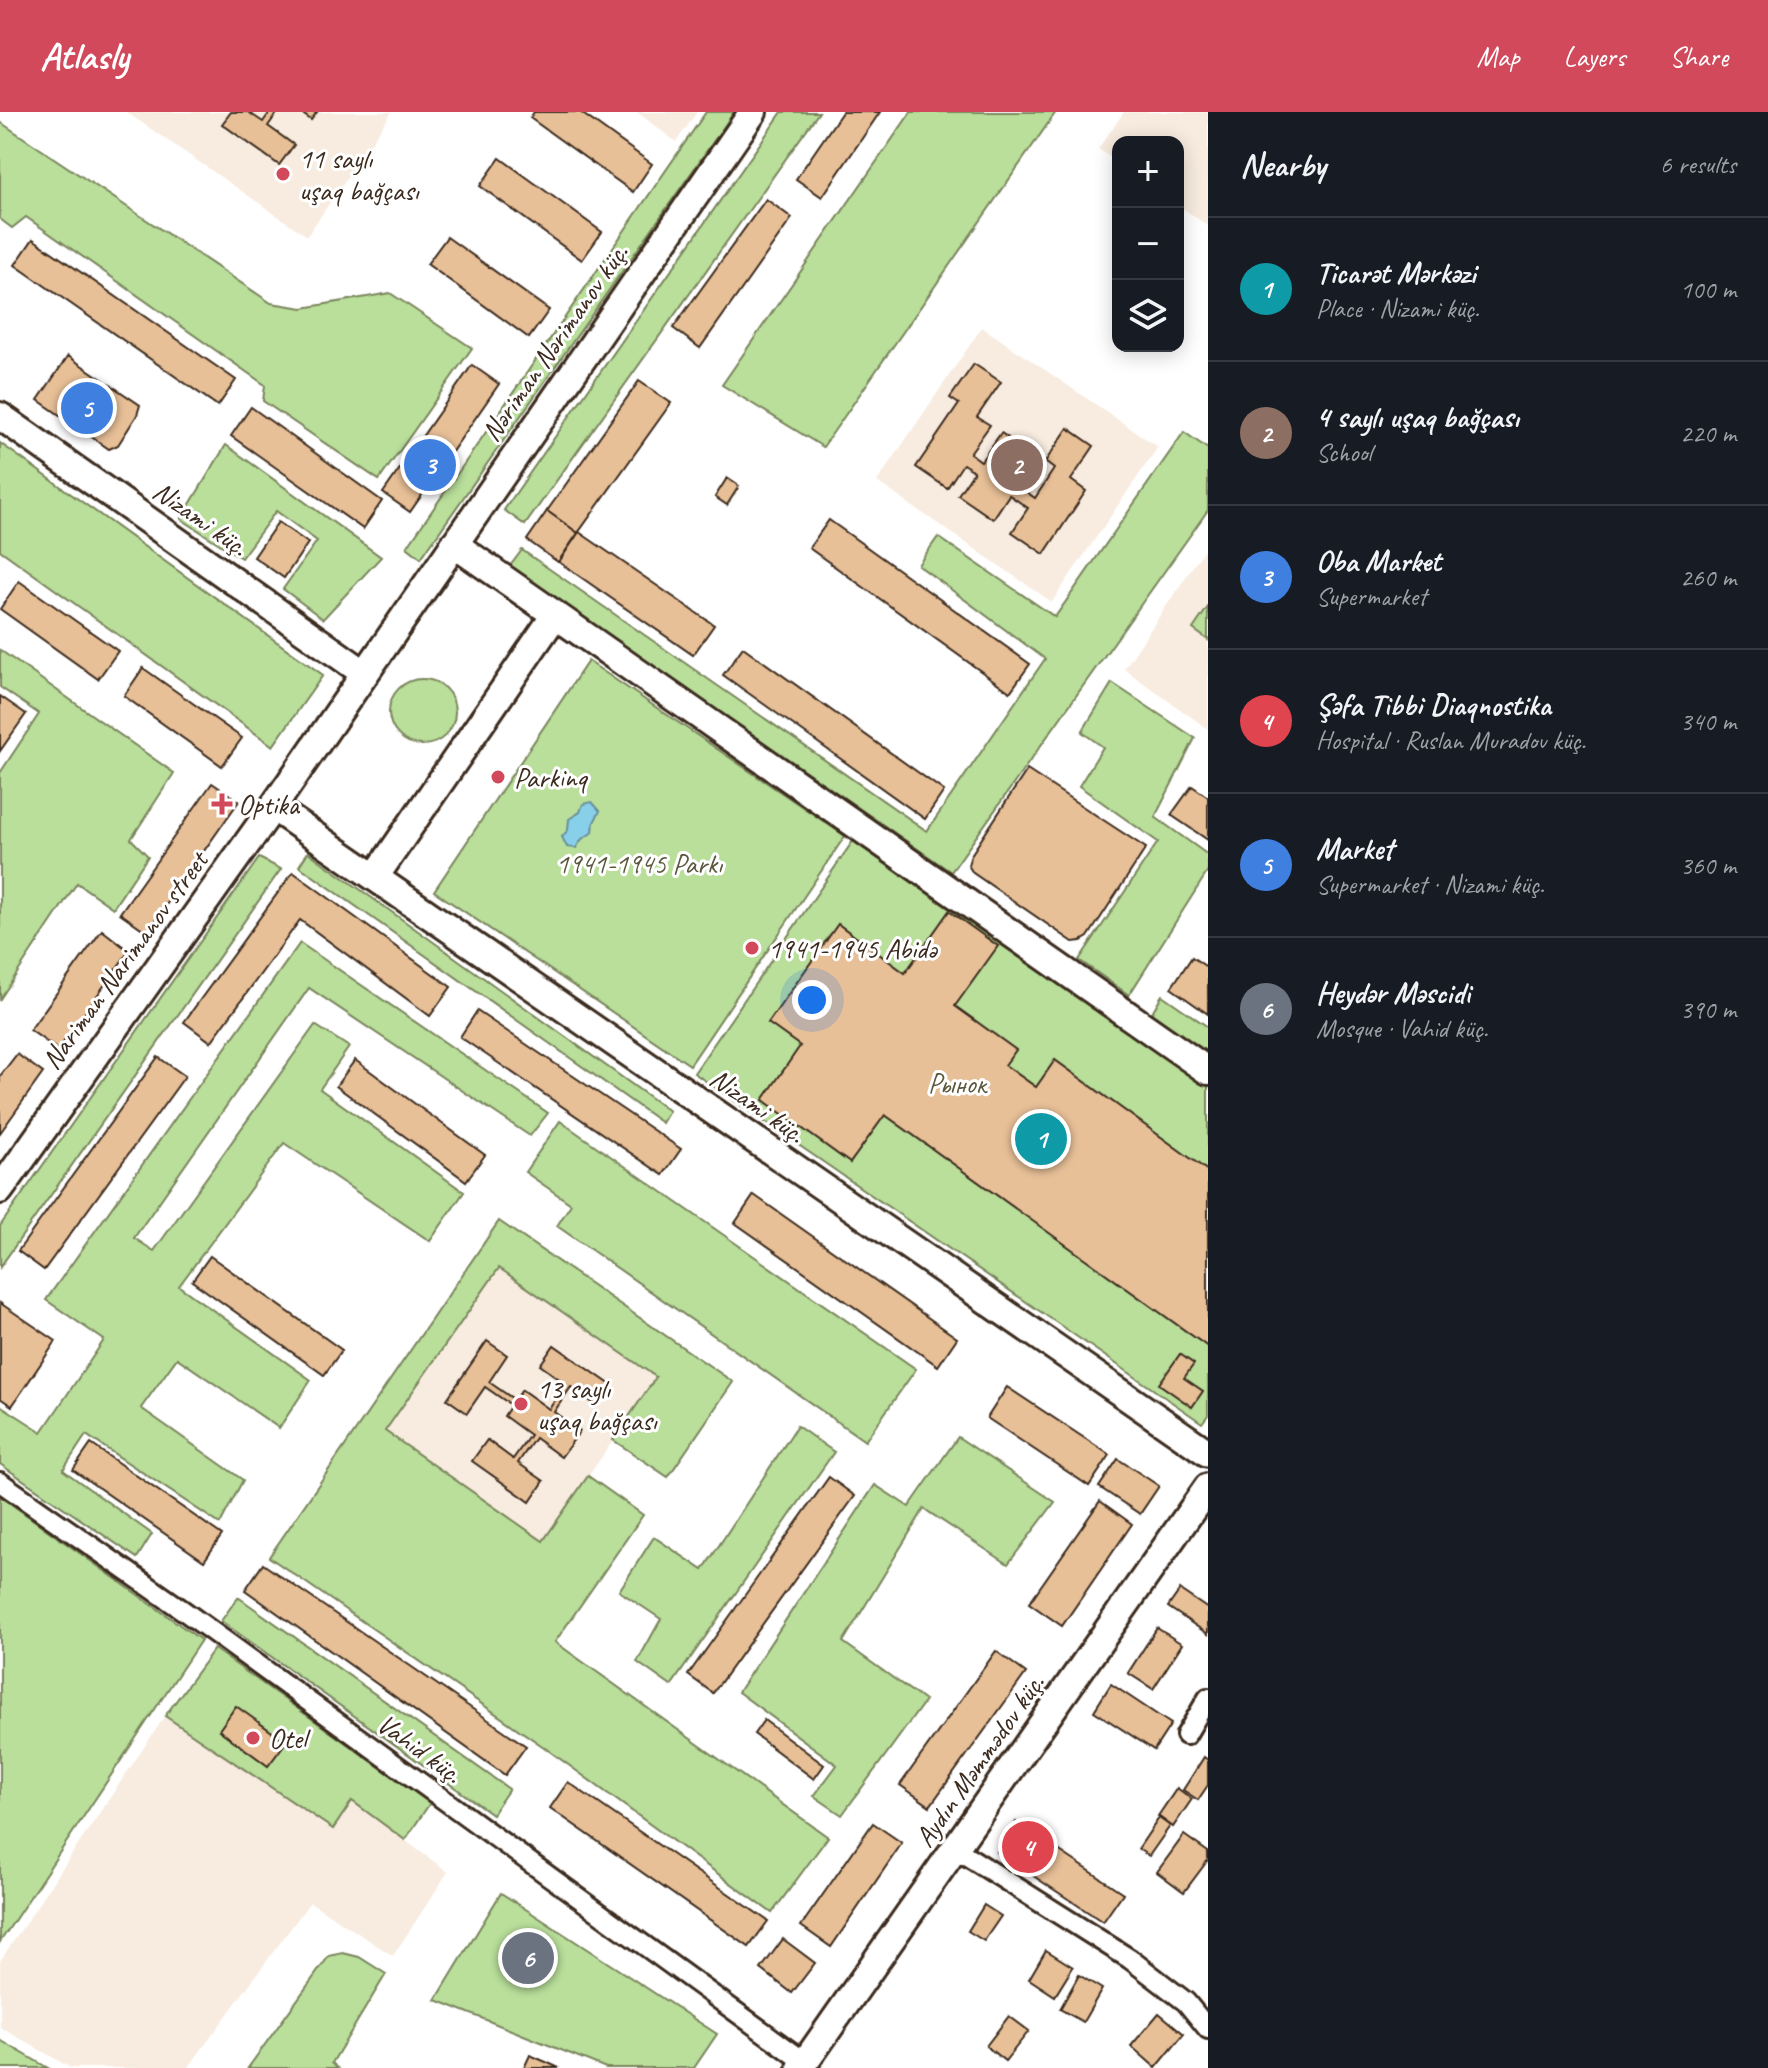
<!DOCTYPE html>
<html lang="en">
<head>
<meta charset="utf-8">
<style>
  :root { --surface:#171b24; --page:#242831; --text:#f1f3f6; --muted:#9ea1a6; --line:#363941; --accent:#d1495b }
  body { margin:0; font-family:Caveat,sans-serif; background:var(--page); color:var(--text) }
  .controls { position:absolute; right:24px; top:24px; display:grid; overflow:hidden; border-radius:16px; box-shadow:0 4px 20px #0003 }
  .controls button { width:72px; height:72px; display:grid; place-items:center; padding:0; border:0; border-bottom:2px solid var(--line); background:var(--surface); color:var(--text); font:40px sans-serif }
  .you { position:absolute; left:812px; top:888px; width:28px; height:28px; margin:-20px; border:6px solid #fff; border-radius:50%; background:#1a73e8; box-shadow:0 0 0 12px #1a73e833 }
  .badge { display:grid; place-items:center; width:52px; height:52px; border-radius:50%; background:var(--accent); color:#fff; font-size:26px; font-weight:700 }
  .pin { position:absolute; translate:-50% -50%; border:4px solid #fff; box-shadow:0 2px 8px #0006 }
  .list { margin:0; padding:0; list-style:none }
  h2 { display:flex; justify-content:space-between; align-items:center; height:104px; margin:0; padding:0 32px; font-size:34px }
  h2 small { font-size:26px; font-weight:400; color:var(--muted) }
  .list li { display:grid; grid-template-columns:52px 1fr auto; gap:24px; align-items:center; box-sizing:border-box; height:144px; padding:0 32px; border-top:2px solid var(--line) }
  .list b { display:block; font-size:30px; white-space:nowrap }
  .list p { margin:0; font-size:26px; white-space:nowrap; color:var(--muted) }
  .list em { font-size:26px; font-style:normal; color:var(--muted) }
  .icon { flex:none; width:44px; height:44px; fill:none; stroke:currentColor; stroke-width:2; stroke-linecap:round; stroke-linejoin:round }
  .map { position:relative; flex:none; width:1208px; height:1956px; overflow:hidden }
  header { display:flex; align-items:center; gap:48px; box-sizing:border-box; height:112px; padding:0 40px; background:var(--accent); color:#fff }
  header strong { font-size:38px }
  nav { display:flex; gap:44px; margin-inline-start:auto; font-size:28px }
  main { display:flex }
  aside { flex:1; background:var(--surface) }
  .map>svg:first-child { display:block }
  .built { fill:#f8ece0 }
  .green { fill:#b9df9b; stroke:#7a845c; stroke-width:2 }
  .water { fill:#88d0e9; stroke:#698e98; stroke-width:2 }
  .building { fill:#e8c098; stroke:#3b2a1e; stroke-width:2 }
  .lines { fill:none; stroke-linecap:round; stroke-linejoin:round }
  .street-casing { stroke:#3b2a1e; stroke-width:24 }
  .secondary-casing { stroke:#3b2a1e; stroke-width:32 }
  .street { stroke:#fff; stroke-width:18 }
  .secondary { stroke:#fff; stroke-width:26 }
  .poi-dot { fill:#d1495b; stroke:#fff; stroke-width:3 }
  .labels { text-anchor:middle; stroke-width:6; stroke-linejoin:round; paint-order:stroke }
  .poi-label { font-size:28px; fill:#3b2a1e; stroke:#fff; text-anchor:start }
  .street-label { font-size:28px; fill:#3b2a1e; stroke:#fff }
  .park-label { font-size:28px; fill:#5a573d; stroke:#fff }
</style>
</head>
<body>
<header>
<strong>Atlasly</strong>
<nav><a>Map</a><a>Layers</a><a>Share</a></nav>
</header>
<main>
<div class="map">
<svg width="1208" height="1956" viewBox="0 0 1208 1956">
  <rect width="100%" height="100%" fill="#fff"/>
  <filter id="ink" filterUnits="userSpaceOnUse"><feTurbulence type="fractalNoise" baseFrequency=".0125" numOctaves="2"/><feDisplacementMap in="SourceGraphic" scale="16" xChannelSelector="R" yChannelSelector="G"/><feConvolveMatrix kernelMatrix="1 2 1 2 8 2 1 2 1" color-interpolation-filters="sRGB"/></filter>
  <g filter="url(#ink)">
    <!-- built -->
    <g class="built">
      <path d="M126,0H392L307,124Z"/>
      <path d="M637,0H697L676,30Z"/>
      <path d="M1124,0H1208V114L1178,93V30H1118V51L1098,37Z"/>
      <path d="M982,215L1158,335L1052,490L877,370Z"/>
      <path d="M1208,432V617L1124,557Z"/>
      <path d="M499,1155L657,1266L543,1429L385,1319Z"/>
      <path d="M165,1604L333,1716L352,1689L448,1760L393,1844L310,1790L188,1956H71L0,1915V1849Z"/>
    </g>
    <!-- green -->
    <g class="green">
      <path d="M706,0H734L421,446L407,435Z"/>
      <path d="M782,0H819L525,413L504,398Z"/>
      <path d="M911,0H1056L823,335L722,273Z"/>
      <path d="M0,10L271,191L303,196L390,181L472,236L379,368L263,289L265,273L26,105L12,116L0,107Z"/>
      <path d="M1184,320L1208,337V398L951,760L510,454L522,438L927,719L1045,547L918,453L938,425L1055,505Z"/>
      <path d="M0,331L323,563L273,634L0,438Z"/>
      <path d="M226,333L381,445L323,507L283,477L317,429L276,399L241,446L181,407Z"/>
      <path d="M1208,495V528L1193,517Z"/>
      <path d="M0,538L174,661L131,727L148,744L113,796L77,771L0,887V661L39,602L0,575Z"/>
      <path d="M588,549L845,724L690,953L434,779Z"/>
      <circle cx="422" cy="600" r="33"/>
      <path d="M1112,571L1195,626L1155,705L1208,743V759L1129,883L1079,848L1158,730L1079,674L1103,635L1082,620Z"/>
      <path d="M853,729L1208,973V1303L1202,1311L694,961Z"/>
      <path d="M308,740L669,999L662,1011L299,754Z"/>
      <path d="M259,746L281,757L0,1155V1114Z"/>
      <path d="M300,831L548,1001L530,1024L309,876L134,1126L154,1139L315,913L349,935L320,977L464,1080L430,1129L284,1031L179,1174L311,1268L279,1316L177,1246L141,1296L243,1368L220,1412L86,1323L63,1358L152,1422L137,1446L0,1352V1293L42,1320L104,1228L46,1188Z"/>
      <path d="M1162,883L1208,915V941L1151,902Z"/>
      <path d="M560,1009L916,1257L865,1329L557,1114L571,1092L525,1060Z"/>
      <path d="M499,1109L733,1270L668,1365L613,1328L656,1265L499,1156L385,1319L543,1429L588,1364L643,1403L555,1530L828,1725L772,1801L541,1633L269,1445Z"/>
      <path d="M797,1314L834,1340L671,1574L637,1550L661,1507L619,1479L654,1425L703,1458Z"/>
      <path d="M958,1325L1055,1390L1008,1452L924,1397L843,1530L925,1589L842,1703L814,1684L837,1653L738,1580L875,1373L909,1395Z"/>
      <path d="M0,1384L201,1528L0,1830Z"/>
      <path d="M238,1485L509,1677L492,1702L221,1509Z"/>
      <path d="M214,1537L430,1691L405,1728L352,1689L333,1717L165,1604Z"/>
      <path d="M501,1781L717,1922L694,1956H606L436,1888Z"/>
      <path d="M343,1841L359,1845L386,1862L332,1951L338,1956H248L329,1844Z"/>
      <path d="M0,1928L48,1956H0Z"/>
    </g>
    <!-- water -->
    <path class="water" d="M592,690L600,699L594,710L593,720L582,727L576,736L567,735L562,725L568,718L569,707L580,700L583,692Z"/>
    <!-- building -->
    <g class="building">
      <path d="M231,0H248L263,10L270,0H278L268,14L294,33L279,53L222,12Z"/>
      <path d="M300,0H317L311,8Z"/>
      <path d="M534,0H580L652,52L633,80L530,6Z"/>
      <path d="M842,0H880L822,85L796,67Z"/>
      <path d="M500,46L602,120L582,148L480,74Z"/>
      <path d="M766,87L792,106L700,236L673,216Z"/>
      <path d="M447,125L549,198L529,226L427,152Z"/>
      <path d="M33,127L236,268L218,294L15,153Z"/>
      <path d="M68,244L140,293L137,303L118,333L109,337L38,288Z"/>
      <path d="M974,252L1001,270L977,305L990,313L970,341L981,349L1001,321L1030,341L1011,369L1035,386L1054,357L1045,350L1068,316L1094,334L1071,368L1086,379L1044,442L1012,420L1028,396L1009,383L993,407L958,383L974,359L963,352L947,376L916,355L959,292L950,286Z"/>
      <path d="M472,253L499,272L410,400L383,381Z"/>
      <path d="M639,269L671,291L578,421L547,399Z"/>
      <path d="M251,295L382,389L363,417L231,324Z"/>
      <path d="M727,366L739,374L727,393L715,385Z"/>
      <path d="M547,399L578,421L558,450L527,428Z"/>
      <path d="M829,408L1030,552L1010,580L809,436Z"/>
      <path d="M278,410L308,431L284,466L254,445Z"/>
      <path d="M579,420L714,513L693,543L559,450Z"/>
      <path d="M19,469L118,539L98,567L0,497Z"/>
      <path d="M743,535L944,679L925,707L723,563Z"/>
      <path d="M143,556L242,626L222,654L124,584Z"/>
      <path d="M0,584L26,602L0,639Z"/>
      <path d="M1027,658L1146,736L1088,825L1081,829L1073,830L973,761L968,753L971,743Z"/>
      <path d="M212,671L239,689L147,820L120,801Z"/>
      <path d="M1192,674L1208,685V728L1171,703Z"/>
      <path d="M293,760L451,875L430,904L300,808L211,930L184,910Z"/>
      <path d="M949,799L998,834L955,894L1016,938L1005,953L1036,975L1055,948L1208,1059V1235L885,1003L850,1051L763,988L800,934L768,911L838,812L905,861Z"/>
      <path d="M102,818L129,839L58,938L30,918Z"/>
      <path d="M1192,845L1208,856V902L1171,876Z"/>
      <path d="M477,899L681,1037L663,1063L460,925Z"/>
      <path d="M17,942L43,961L0,1021V964Z"/>
      <path d="M158,945L185,964L44,1158L18,1139Z"/>
      <path d="M355,948L485,1043L466,1069L336,974Z"/>
      <path d="M754,1083L957,1226L938,1254L735,1111Z"/>
      <path d="M210,1144L342,1238L324,1263L192,1169Z"/>
      <path d="M0,1191L56,1229L12,1294L0,1286Z"/>
      <path d="M487,1229L507,1243L489,1270L515,1288L522,1278L549,1297L566,1272L540,1253L554,1233L611,1273L597,1294L571,1275L554,1300L580,1319L561,1345L535,1326L518,1351L544,1369L530,1390L472,1349L487,1328L513,1347L530,1323L504,1304L511,1293L485,1275L467,1301L447,1287Z"/>
      <path d="M1180,1242L1194,1252L1184,1266L1203,1279L1192,1295L1159,1272Z"/>
      <path d="M1007,1275L1110,1343L1089,1374L987,1306Z"/>
      <path d="M91,1332L222,1423L204,1449L73,1358Z"/>
      <path d="M1118,1347L1159,1374L1140,1402L1099,1375Z"/>
      <path d="M829,1365L855,1384L713,1581L688,1563Z"/>
      <path d="M1100,1389L1132,1412L1062,1514L1029,1491Z"/>
      <path d="M263,1452L526,1634L505,1663L245,1478Z"/>
      <path d="M1180,1478L1208,1497V1522L1168,1495Z"/>
      <path d="M1157,1516L1182,1532L1153,1577L1128,1561Z"/>
      <path d="M996,1539L1026,1561L930,1694L900,1673Z"/>
      <path d="M1111,1572L1171,1612L1154,1638L1094,1599Z"/>
      <path d="M236,1594L286,1630L268,1654L219,1618Z"/>
      <path d="M764,1608L824,1653L814,1667L754,1622Z"/>
      <path d="M1204,1645L1208,1648V1673L1198,1688L1183,1678Z"/>
      <path d="M568,1670L768,1809L749,1835L550,1696Z"/>
      <path d="M1177,1676L1192,1687L1173,1715L1158,1704Z"/>
      <path d="M1159,1706L1170,1714L1149,1744L1138,1737Z"/>
      <path d="M1016,1710L1123,1781L1103,1810L997,1740Z"/>
      <path d="M873,1711L902,1731L831,1835L801,1814Z"/>
      <path d="M1184,1723L1208,1740V1748L1184,1780L1157,1760Z"/>
      <path d="M984,1793L1001,1804L984,1829L968,1819Z"/>
      <path d="M783,1827L815,1851L792,1881L761,1857Z"/>
      <path d="M1046,1838L1073,1855L1055,1884L1029,1867Z"/>
      <path d="M1079,1863L1102,1877L1083,1910L1060,1897Z"/>
      <path d="M1159,1901L1184,1922L1156,1956L1131,1934Z"/>
      <path d="M1009,1904L1029,1919L1005,1949L986,1934Z"/>
      <path d="M530,1943L546,1950L559,1956H524Z"/>
    </g>
    <g class="lines">
      <defs>
        <g id="street">
          <path d="M0,1370L184,1499L805,1950"/>
          <path d="M1186,1623L1208,1586"/>
          <path d="M956,1737L1130,1847L1186,1890L1208,1917"/>
        </g>
        <g id="secondary">
          <path d="M0,304L364,561"/>
          <path d="M454,432L1208,959"/>
          <path d="M273,695L1208,1341"/>
          <path d="M375,765L555,503"/>
          <path d="M0,1078L273,695L753,0"/>
          <path d="M801,1956L1208,1375"/>
        </g>
      </defs>
      <!-- street casing -->
      <use href="#street" class="street-casing"/>
      <!-- secondary casing -->
      <use href="#secondary" class="secondary-casing"/>
      <!-- street -->
      <use href="#street" class="street"/>
      <!-- secondary -->
      <use href="#secondary" class="secondary"/>
    </g>
  </g>
  <!-- markers -->
  <g class="poi-dot">
    <circle cx="283" cy="62" r="8"/>
    <circle cx="498" cy="665" r="8"/>
    <path d="M218 680h8v8h8v8h-8v8h-8v-8h-8v-8h8z"/>
    <circle cx="752" cy="836" r="8"/>
    <circle cx="521" cy="1292" r="8"/>
    <circle cx="253" cy="1626" r="8"/>
  </g>
  <g class="labels">
    <!-- poi labels -->
    <g class="poi-label">
      <text x="299" y="56">11 saylı<tspan x="299" dy="32">uşaq bağçası</tspan></text>
      <text x="514" y="675">Parkinq</text>
      <text x="238" y="702">Optika</text>
      <text x="768" y="846">1941-1945 Abidə</text>
      <text x="537" y="1286">13 saylı<tspan x="537" dy="32">uşaq bağçası</tspan></text>
      <text x="269" y="1636">Otel</text>
    </g>
    <!-- street labels -->
    <g class="street-label">
      <text transform="translate(554 230) rotate(-55)" y="10">Nəriman Nərimanov küç.</text>
      <text transform="translate(201 406) rotate(35)" y="10">Nizami küç.</text>
      <text transform="translate(124 848) rotate(-54)" y="10">Nariman Narimanov street</text>
      <text transform="translate(758 993) rotate(35)" y="10">Nizami küç.</text>
      <text transform="translate(420 1636) rotate(36)" y="10">Vahid küç.</text>
      <text transform="translate(979 1648) rotate(-55)" y="10">Aydın Məmmədov küç.</text>
    </g>
    <!-- park labels -->
    <g class="park-label">
      <text x="639" y="761">1941-1945 Parkı</text>
      <text x="957" y="981">Рынок</text>
    </g>
  </g>
</svg>
<div class="controls">
<button>+</button>
<button>−</button>
<button><svg class="icon" aria-label="layers" viewBox="0 0 24 24"><path d="M12 4l9 5-9 5-9-5zM3 14l9 5 9-5"/></svg></button>
</div>
<div class="you"></div>
<div class="pin badge" style="left:1041px;top:1027px;background:#0f9aa8">1</div>
<div class="pin badge" style="left:1017px;top:353px;background:#8d6e63">2</div>
<div class="pin badge" style="left:430px;top:353px;background:#3f7fe0">3</div>
<div class="pin badge" style="left:1028px;top:1735px;background:#e0444e">4</div>
<div class="pin badge" style="left:87px;top:296px;background:#3f7fe0">5</div>
<div class="pin badge" style="left:528px;top:1846px;background:#6b7280">6</div>
</div>
<aside>
<h2>Nearby<small>6 results</small></h2>
<ul class="list">
<li><span class="badge" style="background:#0f9aa8">1</span><div><b>Ticarət Mərkəzi</b><p>Place · Nizami küç.</p></div><em>100 m</em></li>
<li><span class="badge" style="background:#8d6e63">2</span><div><b>4 saylı uşaq bağçası</b><p>School</p></div><em>220 m</em></li>
<li><span class="badge" style="background:#3f7fe0">3</span><div><b>Oba Market</b><p>Supermarket</p></div><em>260 m</em></li>
<li><span class="badge" style="background:#e0444e">4</span><div><b>Şəfa Tibbi Diaqnostika</b><p>Hospital · Ruslan Muradov küç.</p></div><em>340 m</em></li>
<li><span class="badge" style="background:#3f7fe0">5</span><div><b>Market</b><p>Supermarket · Nizami küç.</p></div><em>360 m</em></li>
<li><span class="badge" style="background:#6b7280">6</span><div><b>Heydər Məscidi</b><p>Mosque · Vahid küç.</p></div><em>390 m</em></li>
</ul>
</aside>
</main>
</body>
</html>
